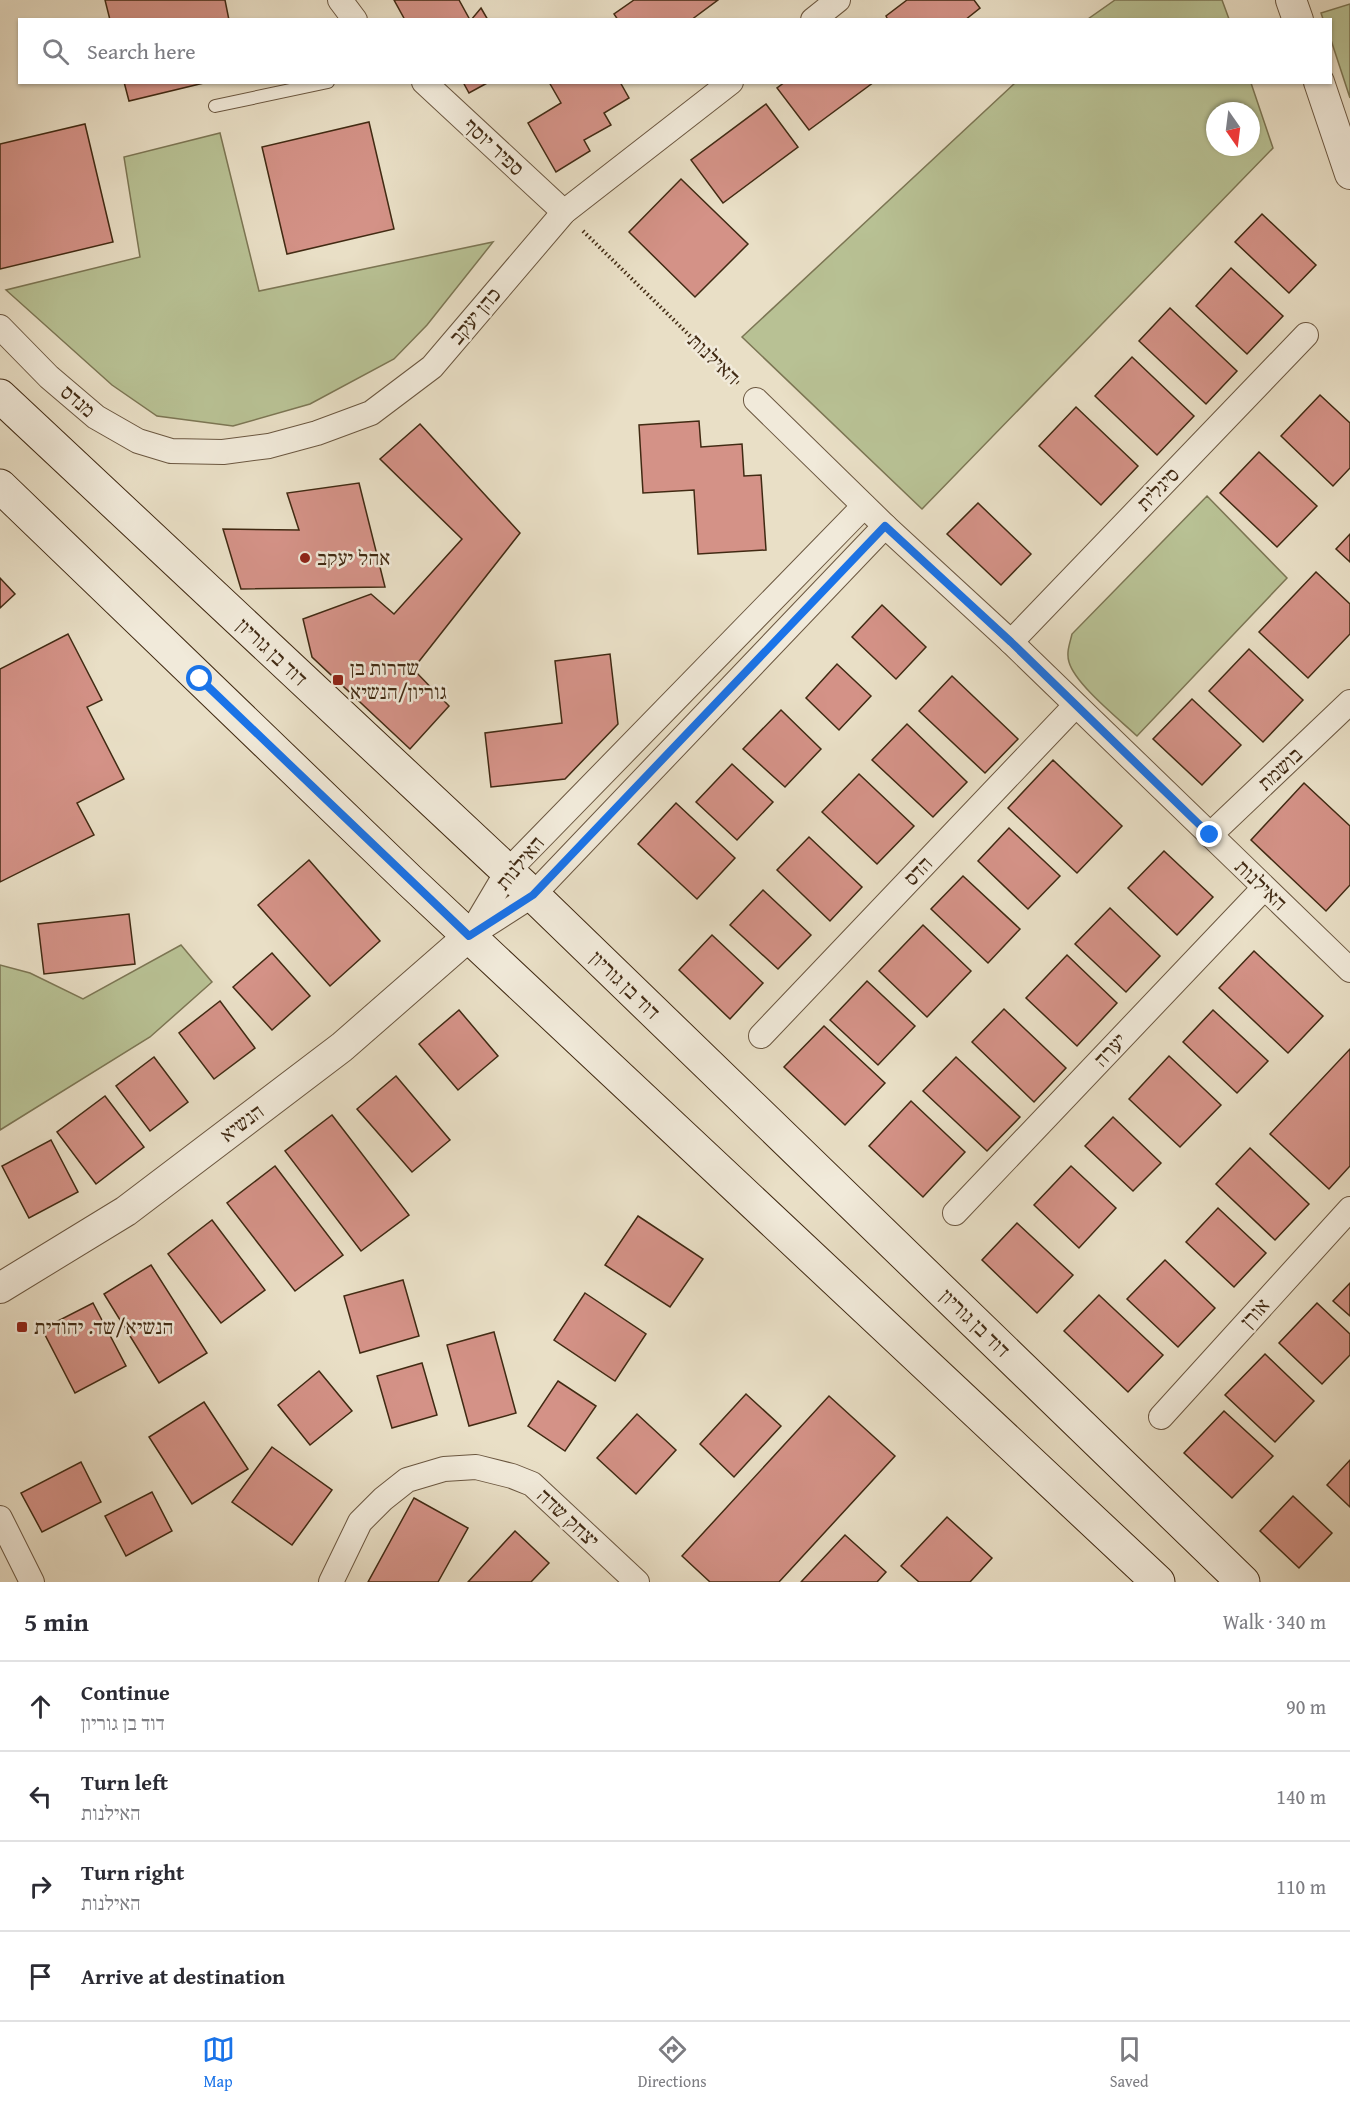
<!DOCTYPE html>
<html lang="en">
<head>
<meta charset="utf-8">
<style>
  :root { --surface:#fff; --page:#f7f7f7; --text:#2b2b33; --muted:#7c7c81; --line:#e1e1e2; --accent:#1a73e8 }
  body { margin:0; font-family:"Gentium Book Plus","Frank Ruhl Libre",serif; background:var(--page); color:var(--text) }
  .compass { position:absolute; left:1206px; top:102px; width:54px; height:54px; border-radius:50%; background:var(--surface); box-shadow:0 2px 4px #0004; rotate:166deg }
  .stop { position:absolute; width:18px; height:18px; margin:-14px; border:4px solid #1a73e8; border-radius:50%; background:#fff }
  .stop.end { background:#1a73e8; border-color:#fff; box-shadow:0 2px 6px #0008 }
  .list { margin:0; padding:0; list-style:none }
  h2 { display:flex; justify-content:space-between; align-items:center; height:78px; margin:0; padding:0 24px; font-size:26px }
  h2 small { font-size:20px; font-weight:400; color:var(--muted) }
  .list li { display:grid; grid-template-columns:39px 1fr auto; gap:18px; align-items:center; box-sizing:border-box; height:90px; padding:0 24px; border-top:2px solid var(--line) }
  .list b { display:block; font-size:22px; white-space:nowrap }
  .list p { margin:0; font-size:20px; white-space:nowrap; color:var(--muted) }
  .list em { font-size:20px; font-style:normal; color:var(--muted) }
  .icon { flex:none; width:33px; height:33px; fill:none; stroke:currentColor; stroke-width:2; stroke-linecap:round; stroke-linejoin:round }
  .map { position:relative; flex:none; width:1350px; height:1582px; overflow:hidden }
  .search { position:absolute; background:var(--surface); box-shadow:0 2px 4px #0004; left:18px; right:18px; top:18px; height:66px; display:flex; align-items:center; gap:15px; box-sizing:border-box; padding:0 21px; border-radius:0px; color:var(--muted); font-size:22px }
  .sheet { height:438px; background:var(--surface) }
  nav { display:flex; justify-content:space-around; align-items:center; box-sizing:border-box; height:84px; border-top:2px solid var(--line); background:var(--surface); font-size:16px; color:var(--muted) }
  nav a { display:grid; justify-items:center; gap:3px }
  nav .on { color:var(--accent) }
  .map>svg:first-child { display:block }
  .green { fill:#b8c194; stroke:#7c7654; stroke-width:1.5; fill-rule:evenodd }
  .building { fill:#d49287; stroke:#412a13; stroke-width:1.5 }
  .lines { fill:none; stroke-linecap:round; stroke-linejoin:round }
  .service-casing { stroke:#6b5740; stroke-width:14 }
  .minor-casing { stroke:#6b5740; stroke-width:26 }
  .tertiary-casing { stroke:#6b5740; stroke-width:32 }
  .secondary-casing { stroke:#412a13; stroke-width:35 }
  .path { stroke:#412a13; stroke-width:4; stroke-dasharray:1.5 3; stroke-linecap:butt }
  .service { stroke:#f1eada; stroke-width:12 }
  .minor { stroke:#f1eada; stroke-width:24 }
  .tertiary { stroke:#f1eada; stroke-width:30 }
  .secondary { stroke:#f1eada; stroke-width:33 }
  .route { stroke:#1a73e8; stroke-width:8 }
  .poi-dot { fill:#8f2418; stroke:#f1eada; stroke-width:2 }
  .labels { text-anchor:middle; stroke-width:5; stroke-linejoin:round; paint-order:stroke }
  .street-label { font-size:21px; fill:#412a13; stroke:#f1eada }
  .poi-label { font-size:21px; fill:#412a13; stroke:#f1eada; text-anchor:start }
</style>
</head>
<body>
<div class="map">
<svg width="1350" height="1582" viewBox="0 0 1350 1582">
  <rect width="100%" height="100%" fill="#e9dfc6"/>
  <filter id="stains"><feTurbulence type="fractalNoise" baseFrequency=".00333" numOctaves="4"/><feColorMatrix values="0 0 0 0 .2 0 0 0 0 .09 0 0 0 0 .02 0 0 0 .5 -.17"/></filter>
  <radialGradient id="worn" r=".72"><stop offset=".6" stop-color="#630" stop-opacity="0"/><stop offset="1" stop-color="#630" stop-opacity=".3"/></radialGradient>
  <!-- green -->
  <g class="green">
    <path d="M1115,0H1222L1229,19H1088Z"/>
    <path d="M1350,4V98L1331,40L1330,20L1323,19L1321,13Z"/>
    <path d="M1015,83H1251L1273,148L922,509L742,337ZM1215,111H1251V147H1215Z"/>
    <path d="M220,133L259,291L493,242L427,325L394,359L310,404L233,426L157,416L112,385L6,290L140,257L124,157Z"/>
    <path d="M1207,496L1287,578L1137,736C1119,719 1075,684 1069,662C1066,652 1070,643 1072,634Z"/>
    <path d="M181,945L212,982L150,1037L0,1130V965L30,973L83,999Z"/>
  </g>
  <!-- building -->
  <g class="building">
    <path d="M105,0H225L229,20H110Z"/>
    <path d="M394,0H459L470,20H405Z"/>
    <path d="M634,0H718L691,20H618L614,14Z"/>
    <path d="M907,0H974L980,8L965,20H888L886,16Z"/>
    <path d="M481,8L488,20H471Z"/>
    <path d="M124,82H208L129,101Z"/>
    <path d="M463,82H489L469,93Z"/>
    <path d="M549,82H620L629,98L604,113L611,125L584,140L590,151L556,172L528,123L561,103Z"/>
    <path d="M785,82H874L809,130L777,88Z"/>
    <path d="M766,104L798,147L723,203L691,160Z"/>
    <path d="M369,122L394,229L287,254L262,147Z"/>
    <path d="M85,124L113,242L0,269V144Z"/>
    <path d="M681,179L748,244L695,297L629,232Z"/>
    <path d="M1262,214L1316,265L1289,293L1235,242Z"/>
    <path d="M1231,268L1283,316L1247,354L1196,306Z"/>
    <path d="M1170,308L1237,371L1206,404L1139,341Z"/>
    <path d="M1132,357L1194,416L1157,455L1095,396Z"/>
    <path d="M1320,395L1350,423V468L1333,486L1281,436Z"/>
    <path d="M1076,407L1138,466L1101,505L1039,446Z"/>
    <path d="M699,421L701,447L742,444L744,476L761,475L766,550L698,554L694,490L643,493L639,425Z"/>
    <path d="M420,424L520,533L413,669L449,706L410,749L312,657L303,619L371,594L394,614L462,539L380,459Z"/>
    <path d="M1259,452L1317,506L1277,547L1220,493Z"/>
    <path d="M359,483L385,587L241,589L223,529L299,530L287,493Z"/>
    <path d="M978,503L1031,554L1001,585L947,534Z"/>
    <path d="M1350,534V562L1336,549Z"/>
    <path d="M1316,572L1350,604V634L1308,678L1259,632Z"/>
    <path d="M0,578L15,594L0,608Z"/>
    <path d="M882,605L926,647L896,679L852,637Z"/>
    <path d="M68,634L102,700L87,707L124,779L77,803L94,835L0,882V669Z"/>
    <path d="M1249,649L1303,700L1263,742L1209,691Z"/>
    <path d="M610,654L618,724L565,779L491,787L485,733L562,723L555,661Z"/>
    <path d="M837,664L871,696L839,730L806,698Z"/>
    <path d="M952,676L1018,739L985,773L919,711Z"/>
    <path d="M1192,699L1241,745L1202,785L1153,739Z"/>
    <path d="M781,710L821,749L785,787L743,749Z"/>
    <path d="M907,724L967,782L933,817L872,760Z"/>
    <path d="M1053,760L1122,826L1077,873L1008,808Z"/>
    <path d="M732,764L773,802L737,840L696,802Z"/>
    <path d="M859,774L914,826L877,864L822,812Z"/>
    <path d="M1304,783L1350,826V885L1326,911L1251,840Z"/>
    <path d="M676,803L735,858L697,899L638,844Z"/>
    <path d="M1009,828L1060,876L1028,909L978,861Z"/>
    <path d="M809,837L862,887L830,921L777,870Z"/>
    <path d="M1164,851L1213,897L1177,935L1128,888Z"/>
    <path d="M309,860L380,941L330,986L258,905Z"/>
    <path d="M963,876L1020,929L988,963L931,909Z"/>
    <path d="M763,890L811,935L778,969L730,925Z"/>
    <path d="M1110,908L1160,956L1126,992L1075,944Z"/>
    <path d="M129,914L135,964L44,974L38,924Z"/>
    <path d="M923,925L971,971L927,1017L879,971Z"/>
    <path d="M712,935L763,983L730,1019L679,970Z"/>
    <path d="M1254,951L1323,1016L1288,1053L1219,988Z"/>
    <path d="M272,953L310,996L272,1030L233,987Z"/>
    <path d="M1067,955L1117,1003L1077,1046L1026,998Z"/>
    <path d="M867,981L915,1026L878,1065L830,1020Z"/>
    <path d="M220,1001L255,1048L214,1079L179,1033Z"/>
    <path d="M1004,1009L1066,1068L1034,1102L972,1042Z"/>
    <path d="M459,1010L498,1056L458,1090L419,1044Z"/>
    <path d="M1213,1010L1268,1061L1237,1093L1183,1042Z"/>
    <path d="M824,1026L885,1083L845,1125L784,1067Z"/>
    <path d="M1350,1049V1166L1329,1189L1270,1134Z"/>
    <path d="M1169,1056L1221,1105L1180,1147L1129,1099Z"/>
    <path d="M154,1057L188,1102L150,1131L116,1086Z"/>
    <path d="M956,1057L1020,1117L987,1151L923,1091Z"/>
    <path d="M396,1076L450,1140L412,1172L357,1109Z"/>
    <path d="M105,1096L144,1147L96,1184L57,1132Z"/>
    <path d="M911,1101L965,1152L923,1197L869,1146Z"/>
    <path d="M332,1115L409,1215L361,1251L285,1151Z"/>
    <path d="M1113,1117L1161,1163L1133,1191L1085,1146Z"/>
    <path d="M51,1140L78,1192L29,1218L2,1166Z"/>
    <path d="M1250,1148L1309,1204L1275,1240L1216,1184Z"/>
    <path d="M275,1166L343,1255L295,1291L227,1203Z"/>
    <path d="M1071,1166L1116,1208L1079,1248L1034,1205Z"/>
    <path d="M1218,1208L1266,1253L1234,1287L1186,1242Z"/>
    <path d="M638,1216L703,1259L670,1307L605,1265Z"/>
    <path d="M212,1220L265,1290L221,1323L168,1254Z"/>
    <path d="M1017,1223L1073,1275L1037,1313L982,1260Z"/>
    <path d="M1165,1260L1215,1308L1178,1347L1127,1299Z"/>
    <path d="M151,1265L207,1353L159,1383L104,1294Z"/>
    <path d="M403,1280L419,1336L360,1353L344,1296Z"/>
    <path d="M1350,1283V1316L1333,1301Z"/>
    <path d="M585,1293L646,1334L615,1381L554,1340Z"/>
    <path d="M1099,1295L1163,1355L1128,1392L1064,1331Z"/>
    <path d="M93,1303L126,1366L75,1393L42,1329Z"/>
    <path d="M1317,1303L1350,1334V1355L1322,1384L1279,1343Z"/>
    <path d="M494,1332L516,1413L469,1426L447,1345Z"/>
    <path d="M1265,1354L1314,1401L1275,1442L1225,1395Z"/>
    <path d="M422,1363L437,1415L392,1428L377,1376Z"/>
    <path d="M319,1371L352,1411L310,1445L278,1405Z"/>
    <path d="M558,1381L596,1406L565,1451L528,1426Z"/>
    <path d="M746,1394L781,1426L734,1477L700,1444Z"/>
    <path d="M829,1396L895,1456L779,1582H710L682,1556Z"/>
    <path d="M204,1402L248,1469L192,1504L149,1437Z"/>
    <path d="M1224,1411L1273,1456L1232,1498L1184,1453Z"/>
    <path d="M637,1414L676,1450L636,1494L597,1458Z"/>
    <path d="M272,1447L332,1490L292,1545L232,1502Z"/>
    <path d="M1350,1460V1507L1327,1485Z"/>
    <path d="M81,1462L101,1502L42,1532L21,1493Z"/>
    <path d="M152,1492L172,1531L126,1556L105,1516Z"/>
    <path d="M1293,1496L1332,1533L1299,1568L1260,1531Z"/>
    <path d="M414,1498L468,1528L438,1582H368Z"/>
    <path d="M947,1517L992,1558L970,1582H919L901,1566Z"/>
    <path d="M515,1531L549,1563L531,1582H468Z"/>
    <path d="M845,1535L886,1572L877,1582H801Z"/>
  </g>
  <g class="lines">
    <defs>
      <path id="service" d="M215,106L328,82"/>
      <g id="minor">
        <path d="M340,0L355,20"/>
        <path d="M813,20L838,0"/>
        <path d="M424,82L564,212"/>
        <path d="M0,327L49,377L96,417L138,441L171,451L223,452L269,446L317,433L371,413L432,367L564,212L731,82"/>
        <path d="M756,400L885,526L1011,642L1350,970"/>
        <path d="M1011,642L1306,335"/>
        <path d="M1210,835L1350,702"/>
        <path d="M472,931L507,872L864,506"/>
        <path d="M469,936L533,895L885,526"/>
        <path d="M761,1036L1075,706"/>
        <path d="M955,1213L1264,888"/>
        <path d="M1161,1417L1350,1209"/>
        <path d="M0,1518L32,1582"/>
        <path d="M331,1582L360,1522L383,1499L407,1480L444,1469L476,1467L512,1476L532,1484L637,1582"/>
      </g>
      <g id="tertiary">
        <path d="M1291,0L1298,20"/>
        <path d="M1319,82L1350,174"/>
        <path d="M0,1288L126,1211L342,1047L469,936"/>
      </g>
      <g id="secondary">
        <path d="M0,396L533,895L1243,1582"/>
        <path d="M0,486L409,880L1158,1582"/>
      </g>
    </defs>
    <!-- service casing -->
    <use href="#service" class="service-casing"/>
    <!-- minor casing -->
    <use href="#minor" class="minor-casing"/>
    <!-- tertiary casing -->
    <use href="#tertiary" class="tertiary-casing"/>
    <!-- secondary casing -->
    <use href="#secondary" class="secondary-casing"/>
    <!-- path -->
    <path class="path" d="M583,231L738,383"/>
    <!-- service -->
    <use href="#service" class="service"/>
    <!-- minor -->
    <use href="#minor" class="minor"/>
    <!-- tertiary -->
    <use href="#tertiary" class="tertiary"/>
    <!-- secondary -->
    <use href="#secondary" class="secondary"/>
  </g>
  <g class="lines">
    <!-- route -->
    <path class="route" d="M200,679L469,936L533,895L885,526L1011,642L1210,835"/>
  </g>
  <!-- markers -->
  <g class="poi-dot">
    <circle cx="305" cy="558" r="6"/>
    <rect x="332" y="674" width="12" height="12" rx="3"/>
    <rect x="16" y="1321" width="12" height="12" rx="3"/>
  </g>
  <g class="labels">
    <!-- street labels -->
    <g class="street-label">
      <text transform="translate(494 147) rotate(43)" y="7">ספיר יוסף</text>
      <text transform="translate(475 316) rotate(-50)" y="7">כהן יעקב</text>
      <text transform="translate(714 359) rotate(44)" y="7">האילנות</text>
      <text transform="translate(78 401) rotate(40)" y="7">מנדס</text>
      <text transform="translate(1158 489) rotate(-46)" y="7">סיגלית</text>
      <text transform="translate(272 652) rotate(43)" y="7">דוד בן גוריון</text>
      <text transform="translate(1280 769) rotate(-43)" y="7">בושמת</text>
      <text transform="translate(520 863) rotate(-50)" y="7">האילנות</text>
      <text transform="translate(918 871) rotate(-46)" y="7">הדס</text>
      <text transform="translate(1261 885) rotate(44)" y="7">האילנות</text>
      <text transform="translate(625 985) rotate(44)" y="7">דוד בן גוריון</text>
      <text transform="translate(1110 1050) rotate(-47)" y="7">יערה</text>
      <text transform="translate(242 1123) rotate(-37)" y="7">הנשיא</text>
      <text transform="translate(1255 1313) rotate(-48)" y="7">אורן</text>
      <text transform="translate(975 1323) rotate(44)" y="7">דוד בן גוריון</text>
      <text transform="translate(568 1518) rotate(43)" y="7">יצחק שדה</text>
    </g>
    <!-- poi labels -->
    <g class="poi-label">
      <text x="317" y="565">אהל יעקב</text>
      <text x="350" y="675">שדרות בן<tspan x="350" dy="24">גוריון/הנשיא</tspan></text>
      <text x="34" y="1334">הנשיא/שד. יהודית</text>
    </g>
  </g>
  <rect width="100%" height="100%" filter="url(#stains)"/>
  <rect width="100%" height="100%" fill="url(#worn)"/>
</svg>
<svg class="compass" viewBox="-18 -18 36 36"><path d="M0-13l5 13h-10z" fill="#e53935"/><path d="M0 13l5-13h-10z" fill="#7c7c81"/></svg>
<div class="stop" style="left:200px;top:679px"></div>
<div class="stop end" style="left:1210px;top:835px"></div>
<div class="search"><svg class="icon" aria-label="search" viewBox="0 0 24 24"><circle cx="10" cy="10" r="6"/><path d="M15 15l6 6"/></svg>Search here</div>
</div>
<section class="sheet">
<h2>5 min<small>Walk · 340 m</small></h2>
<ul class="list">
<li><svg class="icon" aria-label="ahead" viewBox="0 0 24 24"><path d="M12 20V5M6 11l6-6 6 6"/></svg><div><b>Continue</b><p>דוד בן גוריון</p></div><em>90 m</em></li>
<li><svg class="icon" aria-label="left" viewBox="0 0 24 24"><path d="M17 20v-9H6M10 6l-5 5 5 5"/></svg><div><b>Turn left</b><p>האילנות</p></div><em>140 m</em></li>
<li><svg class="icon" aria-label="right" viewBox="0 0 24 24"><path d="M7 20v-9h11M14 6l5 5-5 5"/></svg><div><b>Turn right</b><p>האילנות</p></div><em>110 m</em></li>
<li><svg class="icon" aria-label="arrive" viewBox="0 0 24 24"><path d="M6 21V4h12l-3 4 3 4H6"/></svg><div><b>Arrive at destination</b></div></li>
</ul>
</section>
<nav>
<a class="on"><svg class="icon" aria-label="map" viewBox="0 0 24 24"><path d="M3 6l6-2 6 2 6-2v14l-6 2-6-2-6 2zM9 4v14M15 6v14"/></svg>Map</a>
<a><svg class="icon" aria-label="directions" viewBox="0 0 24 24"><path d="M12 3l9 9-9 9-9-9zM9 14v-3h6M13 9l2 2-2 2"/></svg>Directions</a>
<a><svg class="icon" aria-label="saved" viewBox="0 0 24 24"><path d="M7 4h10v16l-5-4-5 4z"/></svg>Saved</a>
</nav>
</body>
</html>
